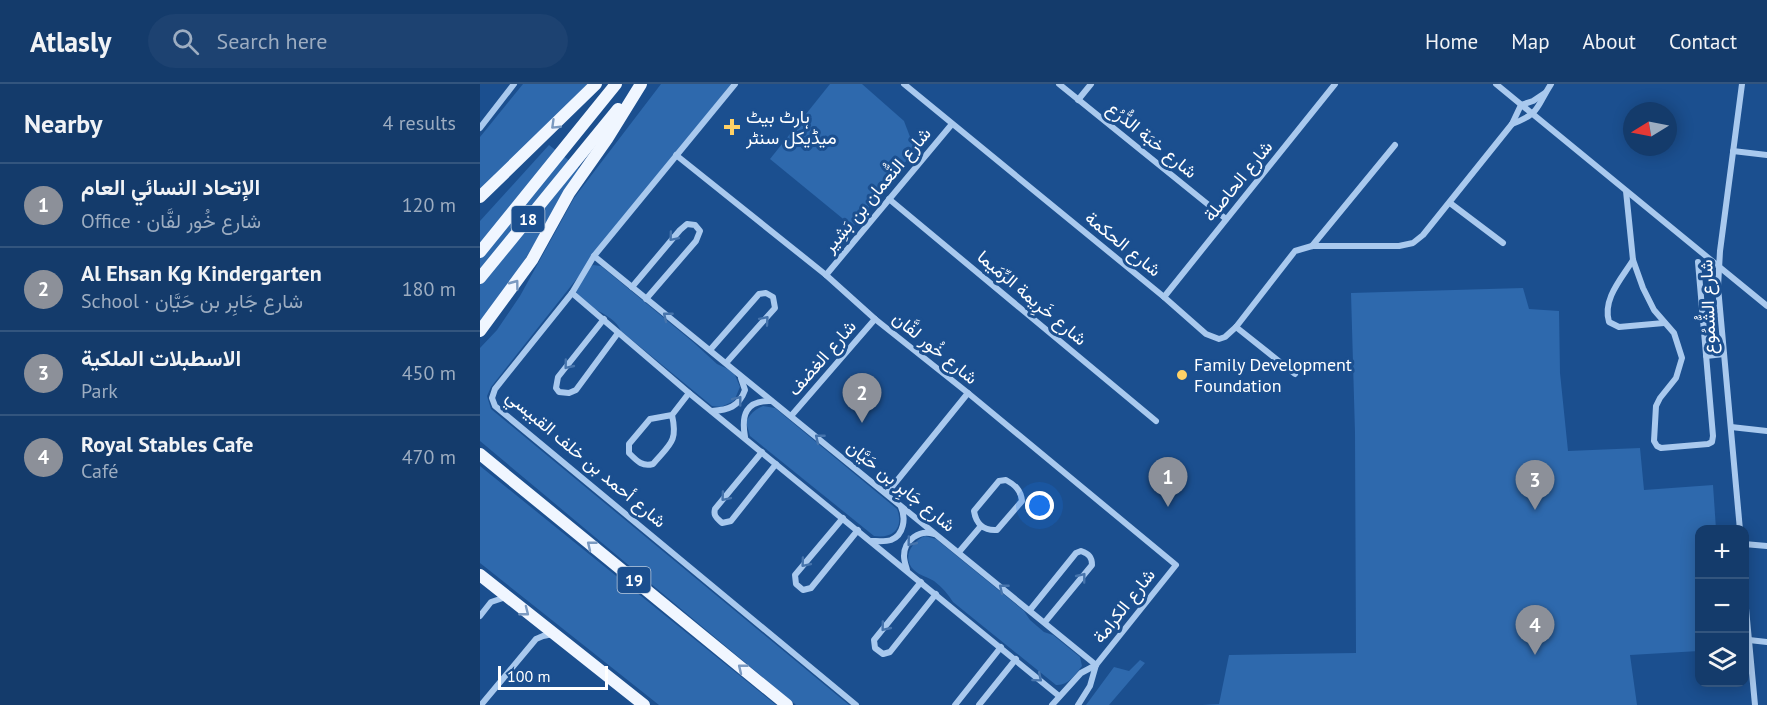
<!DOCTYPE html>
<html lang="en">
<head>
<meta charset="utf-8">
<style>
  :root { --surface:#143b6b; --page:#1d4271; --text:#f1f3f6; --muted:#9dadc1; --line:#33557e; --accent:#8c9099 }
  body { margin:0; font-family:"PT Sans",Vazirmatn,sans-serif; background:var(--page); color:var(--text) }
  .controls { position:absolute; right:18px; bottom:18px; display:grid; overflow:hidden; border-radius:12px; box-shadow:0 3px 15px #0003 }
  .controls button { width:54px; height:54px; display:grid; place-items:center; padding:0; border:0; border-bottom:2px solid var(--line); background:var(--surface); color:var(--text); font:30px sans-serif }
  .compass { position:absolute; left:1143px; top:18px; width:54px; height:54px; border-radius:50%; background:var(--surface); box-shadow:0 3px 15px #0003; rotate:260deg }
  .scale { position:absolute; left:18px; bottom:15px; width:110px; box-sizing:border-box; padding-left:6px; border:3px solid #fff; border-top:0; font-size:16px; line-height:21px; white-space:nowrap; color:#fff; -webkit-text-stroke:4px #1b4f8f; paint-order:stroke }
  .you { position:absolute; left:560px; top:422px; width:21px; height:21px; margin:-15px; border:4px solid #fff; border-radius:50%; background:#1a73e8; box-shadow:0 0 0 9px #1a73e833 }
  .badge { display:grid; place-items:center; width:39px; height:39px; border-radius:50%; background:var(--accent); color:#fff; font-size:20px; font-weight:700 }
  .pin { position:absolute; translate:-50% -50px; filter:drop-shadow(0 2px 3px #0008) }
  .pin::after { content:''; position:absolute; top:32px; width:21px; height:18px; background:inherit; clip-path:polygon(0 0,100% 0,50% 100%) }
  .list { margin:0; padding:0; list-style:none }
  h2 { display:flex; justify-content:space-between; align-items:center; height:78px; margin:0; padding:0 24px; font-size:26px }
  h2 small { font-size:20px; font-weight:400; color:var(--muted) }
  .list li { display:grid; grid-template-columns:39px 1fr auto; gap:18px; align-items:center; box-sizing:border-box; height:84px; padding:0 24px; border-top:2px solid var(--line) }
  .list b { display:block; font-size:22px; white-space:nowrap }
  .list p { margin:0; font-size:20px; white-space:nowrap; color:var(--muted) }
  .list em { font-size:20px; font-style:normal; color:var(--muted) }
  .icon { flex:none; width:33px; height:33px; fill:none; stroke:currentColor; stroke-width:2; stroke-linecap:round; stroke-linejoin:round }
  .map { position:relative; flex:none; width:1287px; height:621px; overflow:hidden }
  header { display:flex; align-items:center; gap:36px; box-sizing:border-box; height:84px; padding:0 30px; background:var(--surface); border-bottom:2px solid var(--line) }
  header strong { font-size:28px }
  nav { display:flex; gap:33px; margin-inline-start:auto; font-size:21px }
  .search { width:420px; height:54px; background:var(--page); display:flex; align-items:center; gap:15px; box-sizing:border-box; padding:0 21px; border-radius:33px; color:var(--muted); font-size:22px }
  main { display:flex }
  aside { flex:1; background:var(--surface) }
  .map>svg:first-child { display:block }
  .green { fill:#2e69ad }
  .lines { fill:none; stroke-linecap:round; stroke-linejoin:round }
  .minor { stroke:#a9c9ee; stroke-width:6 }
  .primary { stroke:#f0f6ff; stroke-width:12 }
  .oneway { stroke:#7b9ac1 }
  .oneway2 { stroke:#4674ac }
  .poi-dot { fill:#ffd166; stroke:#1b4f8f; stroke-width:2 }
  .labels { text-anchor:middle; stroke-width:6; stroke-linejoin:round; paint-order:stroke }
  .shield { fill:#1b4f8f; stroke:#bbcadd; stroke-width:1.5 }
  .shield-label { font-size:16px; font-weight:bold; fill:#fff }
  .poi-label { font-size:18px; fill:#fff; stroke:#1b4f8f; text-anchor:start }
  .street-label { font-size:18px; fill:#fff; stroke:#1b4f8f }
</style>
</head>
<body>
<header>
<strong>Atlasly</strong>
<div class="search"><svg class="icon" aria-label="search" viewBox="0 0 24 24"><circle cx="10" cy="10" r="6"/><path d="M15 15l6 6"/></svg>Search here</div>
<nav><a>Home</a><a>Map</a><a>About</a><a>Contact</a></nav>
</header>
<main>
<aside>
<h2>Nearby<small>4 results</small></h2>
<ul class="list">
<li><span class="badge">1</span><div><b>الإتحاد النسائي العام</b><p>Office · شارع خُور لفَّان</p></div><em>120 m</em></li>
<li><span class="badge">2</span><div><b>Al Ehsan Kg Kindergarten</b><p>School · شارع جَابِر بن حَيَّان</p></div><em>180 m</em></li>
<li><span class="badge">3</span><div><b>الاسطبلات الملكية</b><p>Park</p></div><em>450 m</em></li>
<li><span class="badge">4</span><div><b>Royal Stables Cafe</b><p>Café</p></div><em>470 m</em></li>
</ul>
</aside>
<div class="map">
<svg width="1287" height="621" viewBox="0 0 1287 621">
  <rect width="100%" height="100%" fill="#1b4f8f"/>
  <!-- green -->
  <g class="green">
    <path d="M43,0H108L0,106V53Z"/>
    <path d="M181,0H251L11,303L7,312L11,325L369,621H316L0,357V264L17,246L40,212L94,114Z"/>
    <path d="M350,0H382L424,37L435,66L373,143L290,75Z"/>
    <path d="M69,61L100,85L28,203L0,239V137Z"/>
    <path d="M113,181L121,182L213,258L237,280L248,285L255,291L260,303L254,317L241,323L232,322L141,247C132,226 102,227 95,205L109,184Z"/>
    <path d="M1043,204L1049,225L1079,227L1080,289L1088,367L1160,364L1164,406L1233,401L1236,445L1220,446L1219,567L1150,571L1157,621H722L739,620L749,571L876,569L875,349L871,209Z"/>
    <path d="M283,322L295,324L417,425C424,443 414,455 394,452L270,352L266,338C270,330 274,326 283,322Z"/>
    <path d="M0,382L296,621H179L0,479Z"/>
    <path d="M445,452L456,455L544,527L550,536L564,548L573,551L600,573L602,582C595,591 588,602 576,601L473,518C468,510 462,503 454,497C448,493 440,492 434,486C421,474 432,457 445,452Z"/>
    <path d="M660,576L665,579L629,621H606L634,583L649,587Z"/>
  </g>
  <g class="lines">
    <!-- minor -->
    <g class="minor">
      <path d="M255,0L114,172L92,209L15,305L12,314L15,322L376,621"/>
      <path d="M424,0L684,213L726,250L739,255L745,253L756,243L815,167L832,162H919L933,159L943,151L1032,40L1041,21"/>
      <path d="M579,0L746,135"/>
      <path d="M1016,0L1287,222"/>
      <path d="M598,16L611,0"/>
      <path d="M1041,21L1053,17L1065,9"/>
      <path d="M1032,40C1061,29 1056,23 1071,0"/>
      <path d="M0,44L34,0"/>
      <path d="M1253,67L1287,71"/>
      <path d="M196,71L346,191L395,235L488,309L696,481L616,581L610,602L598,621"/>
      <path d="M1146,107L1153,176L1163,204L1174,226L1194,249L1202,274L1196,294L1180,314L1176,322L1174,357L1177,362L1181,364L1228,360L1232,358L1233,352L1218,178"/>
      <path d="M409,115L676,337"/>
      <path d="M970,119L1023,159"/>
      <path d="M832,162L915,61"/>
      <path d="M114,172L616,581"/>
      <path d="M1153,176C1142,194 1122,215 1129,238L1139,243L1184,239"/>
      <path d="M346,191L472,40"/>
      <path d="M152,203L200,146L207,140L215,141L220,147L216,157L166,215"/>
      <path d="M92,209L209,309L579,612"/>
      <path d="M684,213L855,0"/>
      <path d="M124,235L78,293L76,304L79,308L89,309L96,306L138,249"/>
      <path d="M756,243L815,290"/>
      <path d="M230,266L279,210L286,209L293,213L295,224L246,279"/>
      <path d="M1226,272L1244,270"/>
      <path d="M232,327C248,326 259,323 265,306L261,294"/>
      <path d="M192,331C198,358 190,360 173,380C162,383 157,377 149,369V360L170,335L192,331L209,309"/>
      <path d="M311,332L395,235"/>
      <path d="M1251,343L1287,347"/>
      <path d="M265,353C261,331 266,316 291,317"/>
      <path d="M282,368L235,425C233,432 237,434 242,439L251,437L296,380"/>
      <path d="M526,396C535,401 541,406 542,417L517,446C504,447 496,440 494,427L519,397Z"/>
      <path d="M407,409L488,309"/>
      <path d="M363,434L315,491L316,500L323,506L331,504L378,446"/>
      <path d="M1260,446L1238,203L1240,167L1262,0"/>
      <path d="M391,457C397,457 405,458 411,456C424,451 426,434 421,423"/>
      <path d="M1264,460L1287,462"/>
      <path d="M479,468L501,442"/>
      <path d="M427,486C426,482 424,477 424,472C424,456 440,445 454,450"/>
      <path d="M441,498L394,556L395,564L403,570L410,568L456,510"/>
      <path d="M1264,503L1275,621"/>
      <path d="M550,526L596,469L601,467C609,470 612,473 612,481L565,538"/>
      <path d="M0,532L11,518L26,513"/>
      <path d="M1269,556L1287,558"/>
      <path d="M1,621L56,555L63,552L73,550"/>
      <path d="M475,621L521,563"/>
      <path d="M499,621L536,575"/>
      <path d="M572,621L601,589L616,581"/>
    </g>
    <!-- primary -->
    <g class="primary">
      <path d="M0,113L116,0"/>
      <path d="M0,168L136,0"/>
      <path d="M0,194L138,25"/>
      <path d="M0,247L52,176L89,109L127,55L161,0"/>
      <path d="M0,370L307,621"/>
      <path d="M0,491L164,621"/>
    </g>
  </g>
  <!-- one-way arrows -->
  <defs><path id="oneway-chevron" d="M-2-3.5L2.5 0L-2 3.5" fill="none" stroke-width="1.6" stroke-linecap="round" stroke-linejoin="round" transform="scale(1.5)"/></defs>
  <g class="oneway">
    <use href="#oneway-chevron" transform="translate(75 41) rotate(136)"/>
    <use href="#oneway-chevron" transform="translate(35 200) rotate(-53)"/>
    <use href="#oneway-chevron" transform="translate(111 461) rotate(-141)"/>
    <use href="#oneway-chevron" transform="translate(45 528) rotate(38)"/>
    <use href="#oneway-chevron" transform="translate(262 584) rotate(-141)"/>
  </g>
  <g class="oneway2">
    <use href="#oneway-chevron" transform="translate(193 153) rotate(130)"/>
    <use href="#oneway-chevron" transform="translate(187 232) rotate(-141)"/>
    <use href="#oneway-chevron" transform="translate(285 236) rotate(-49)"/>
    <use href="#oneway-chevron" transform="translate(88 281) rotate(129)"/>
    <use href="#oneway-chevron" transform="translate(258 316) rotate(-52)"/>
    <use href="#oneway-chevron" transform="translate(339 354) rotate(-141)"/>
    <use href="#oneway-chevron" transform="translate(245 413) rotate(130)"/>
    <use href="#oneway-chevron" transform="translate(431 458) rotate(129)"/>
    <use href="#oneway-chevron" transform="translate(325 479) rotate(130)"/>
    <use href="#oneway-chevron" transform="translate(602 493) rotate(-51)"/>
    <use href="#oneway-chevron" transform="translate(523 504) rotate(-141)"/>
    <use href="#oneway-chevron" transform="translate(405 543) rotate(129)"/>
    <use href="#oneway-chevron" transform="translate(558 594) rotate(40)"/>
  </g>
  <!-- markers -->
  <g class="poi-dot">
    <path d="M249 34h6v6h6v6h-6v6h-6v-6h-6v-6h6z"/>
    <circle cx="702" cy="291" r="6"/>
  </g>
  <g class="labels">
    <!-- shield labels -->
    <g class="shield">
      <rect x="31.5" y="122" width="33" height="26" rx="4.5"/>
      <rect x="137.5" y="483" width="33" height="26" rx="4.5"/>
    </g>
    <g class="shield-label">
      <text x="48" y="141">18</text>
      <text x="154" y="502">19</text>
    </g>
    <!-- poi labels -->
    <g class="poi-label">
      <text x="266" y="39">ہارٹ بیٹ<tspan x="266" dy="21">میڈیکل سنٹر</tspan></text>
      <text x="714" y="287">Family Development<tspan x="714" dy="21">Foundation</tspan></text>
    </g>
    <!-- street labels -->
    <g class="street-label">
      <text transform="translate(672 56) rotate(39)" y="6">شارع خبَة الدُّرُع</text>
      <text transform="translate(758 97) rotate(-51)" y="6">شارع الحاصلة</text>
      <text transform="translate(397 106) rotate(-50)" y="6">شارع النُّعمان بن بَشِير</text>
      <text transform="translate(643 160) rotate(39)" y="6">شارع الحكمة</text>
      <text transform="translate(552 214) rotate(40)" y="6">شارع خَرِيمة الرِّمَيما</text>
      <text transform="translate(1228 223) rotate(-92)" y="6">شارع الشُّمُوع</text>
      <text transform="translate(455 264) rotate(39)" y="6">شارع خُور لفَّان</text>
      <text transform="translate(342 274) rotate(-49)" y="6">شارع الغضف</text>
      <text transform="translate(106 375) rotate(40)" y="6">شارع أحمد بن خلف القبيسي</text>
      <text transform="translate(421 402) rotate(39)" y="6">شارع جَابِر بن حَيَّان</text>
      <text transform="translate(644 522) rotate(-52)" y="6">شارع الكرامة</text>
    </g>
  </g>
</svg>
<div class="controls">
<button>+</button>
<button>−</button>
<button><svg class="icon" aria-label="layers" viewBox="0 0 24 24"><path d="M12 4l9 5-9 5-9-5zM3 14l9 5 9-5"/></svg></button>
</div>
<svg class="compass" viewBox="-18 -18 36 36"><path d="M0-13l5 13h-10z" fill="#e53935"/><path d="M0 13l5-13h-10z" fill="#9dadc1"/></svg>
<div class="scale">100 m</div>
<div class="you"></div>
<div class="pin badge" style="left:688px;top:423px">1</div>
<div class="pin badge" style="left:382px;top:339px">2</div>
<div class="pin badge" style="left:1055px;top:426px">3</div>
<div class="pin badge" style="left:1055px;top:571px">4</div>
</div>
</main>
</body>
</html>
